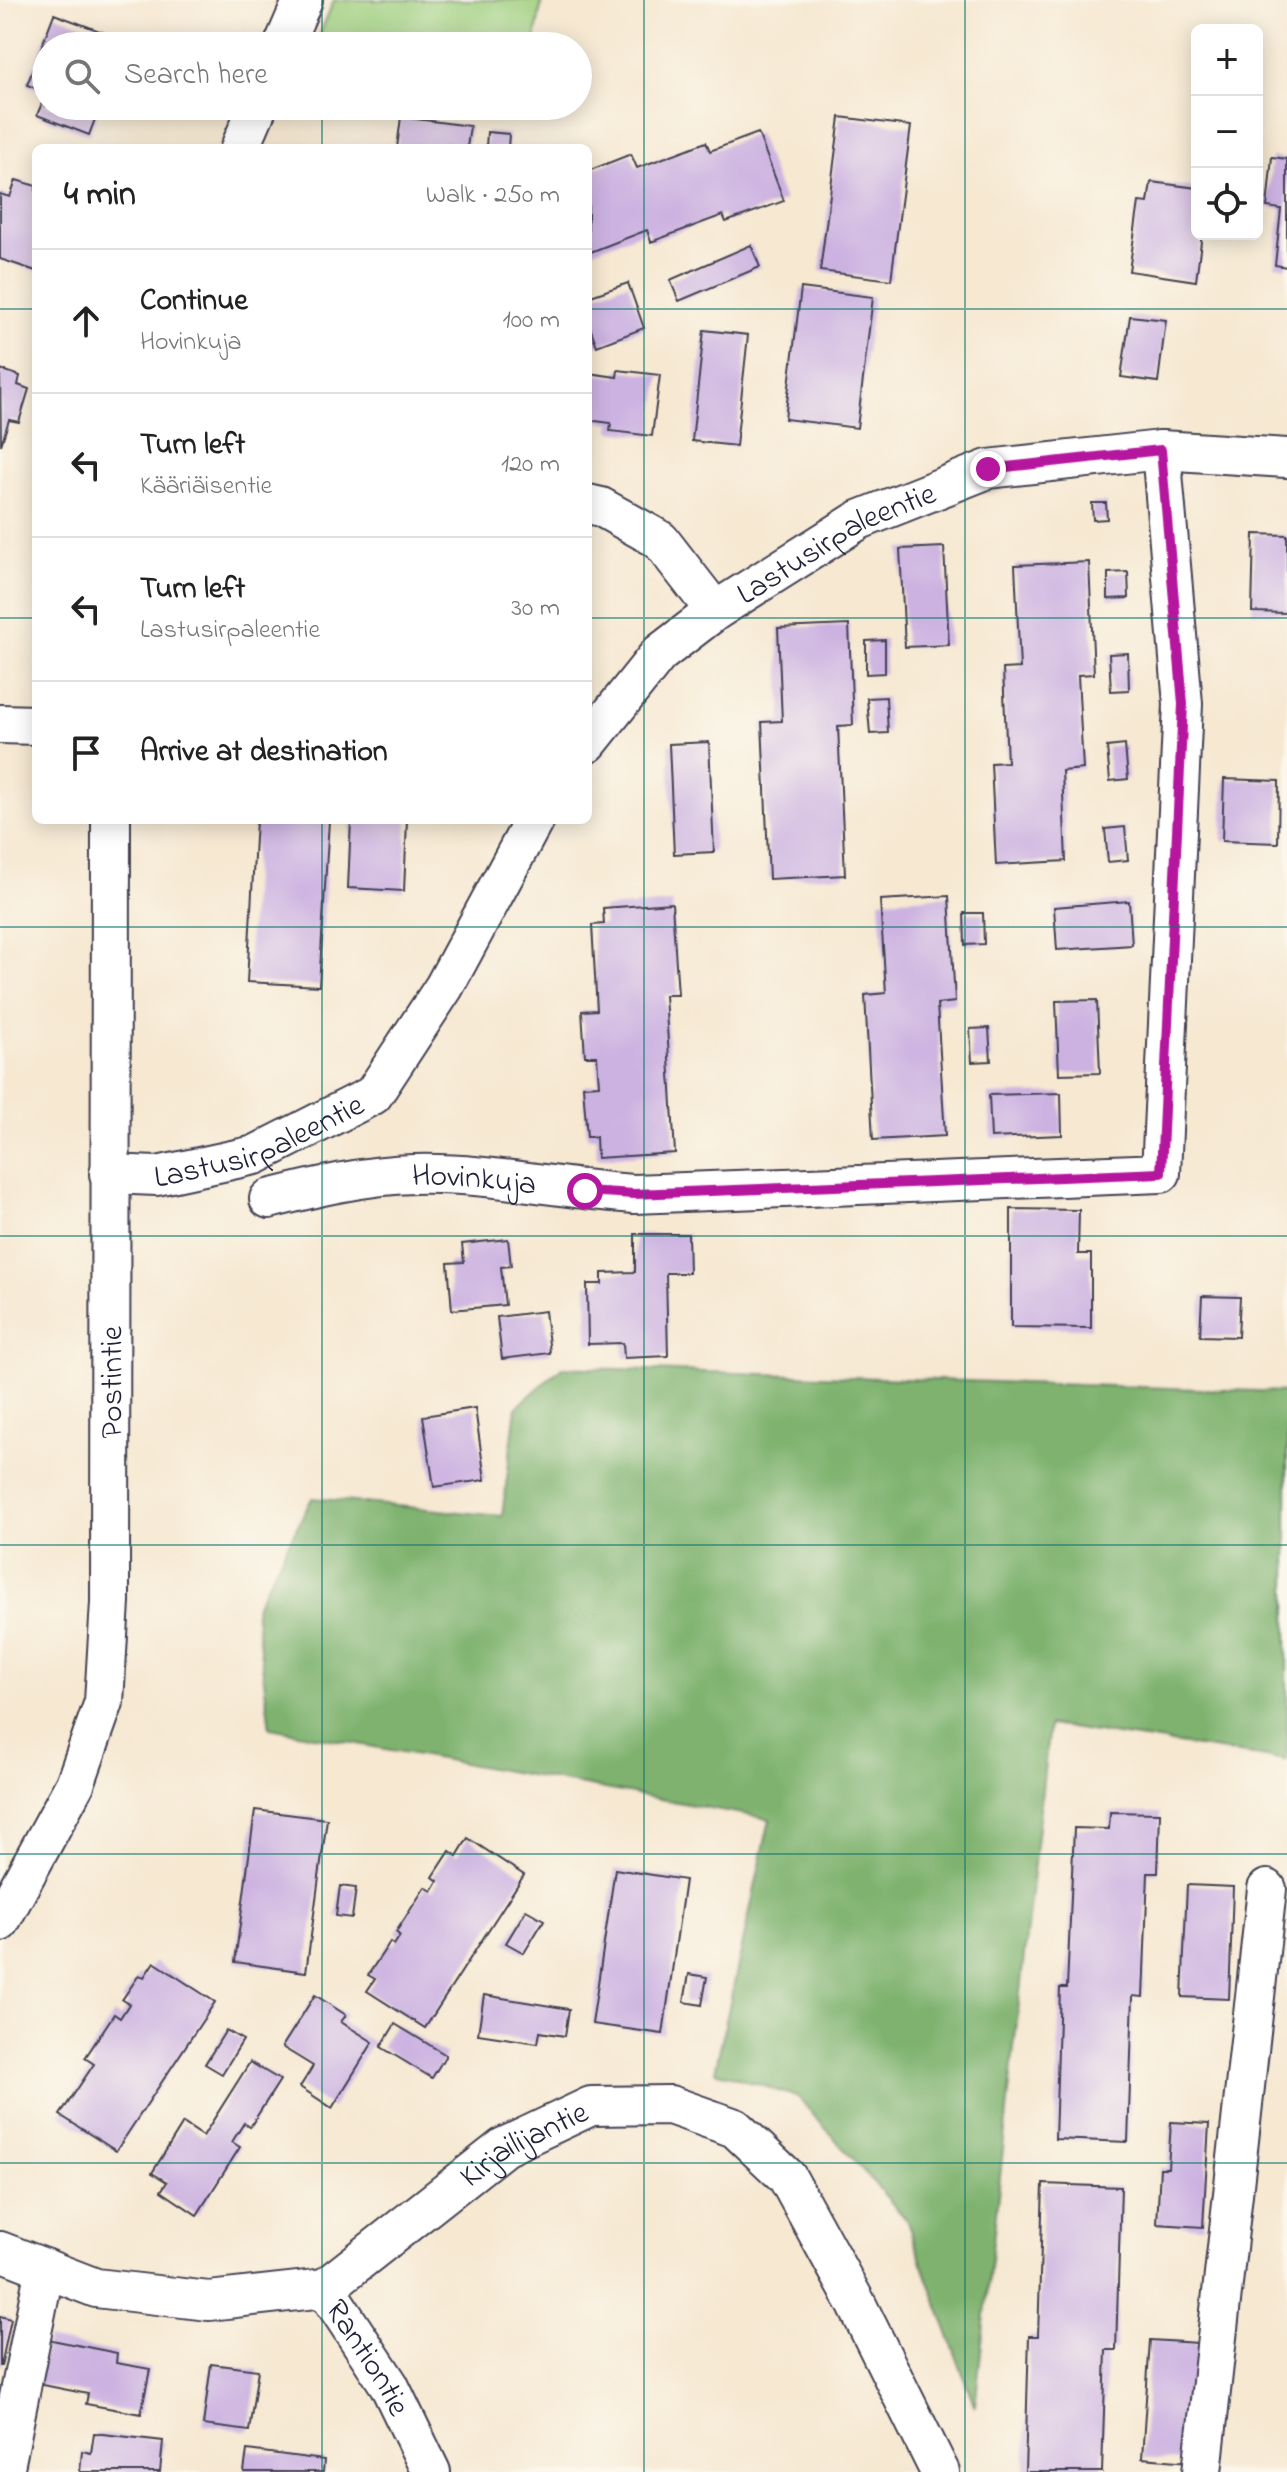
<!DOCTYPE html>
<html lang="en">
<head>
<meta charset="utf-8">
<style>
  :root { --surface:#fff; --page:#f6f6f6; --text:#222; --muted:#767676; --line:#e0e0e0 }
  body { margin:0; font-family:"Indie Flower",sans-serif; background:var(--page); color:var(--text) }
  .controls { position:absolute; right:24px; top:24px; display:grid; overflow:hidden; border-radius:12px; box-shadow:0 4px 20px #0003 }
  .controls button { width:72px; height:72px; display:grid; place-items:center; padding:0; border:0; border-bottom:2px solid var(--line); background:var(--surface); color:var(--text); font:40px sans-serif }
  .stop { position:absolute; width:24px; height:24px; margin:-18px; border:6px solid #b5179e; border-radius:50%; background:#fff }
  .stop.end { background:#b5179e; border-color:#fff; box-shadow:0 2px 8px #0008 }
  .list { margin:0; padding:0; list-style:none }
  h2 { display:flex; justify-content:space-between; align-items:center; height:104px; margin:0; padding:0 32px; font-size:34px }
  h2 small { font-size:26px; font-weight:400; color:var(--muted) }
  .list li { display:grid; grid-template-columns:52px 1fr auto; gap:24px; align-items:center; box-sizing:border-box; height:144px; padding:0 32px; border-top:2px solid var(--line) }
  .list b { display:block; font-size:30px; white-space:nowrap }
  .list p { margin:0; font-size:26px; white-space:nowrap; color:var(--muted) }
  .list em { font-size:26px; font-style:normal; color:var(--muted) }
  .icon { flex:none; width:44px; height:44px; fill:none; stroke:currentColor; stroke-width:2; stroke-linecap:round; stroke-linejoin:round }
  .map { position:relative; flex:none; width:1287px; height:2472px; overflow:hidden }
  .search { position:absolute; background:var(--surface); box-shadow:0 4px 20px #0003; left:32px; top:32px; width:560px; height:88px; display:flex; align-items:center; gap:20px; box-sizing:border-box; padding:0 28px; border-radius:44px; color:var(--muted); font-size:30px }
  .panel { position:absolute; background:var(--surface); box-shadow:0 4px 20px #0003; left:32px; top:144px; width:560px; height:680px; border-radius:12px }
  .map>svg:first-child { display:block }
  .green { fill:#9ecf7f; stroke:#60785d; stroke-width:2 }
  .forest { fill:#7eb26e; stroke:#506a54; stroke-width:2 }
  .building { fill:#ccb2e1 }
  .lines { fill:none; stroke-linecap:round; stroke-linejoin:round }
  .minor-casing { stroke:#424052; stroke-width:42 }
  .minor { stroke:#fff; stroke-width:38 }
  .route { stroke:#b5179e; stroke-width:10 }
  .grid { fill:none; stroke:#0f766e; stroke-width:2; stroke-opacity:0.55 }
  .labels { text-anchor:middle; stroke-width:8; stroke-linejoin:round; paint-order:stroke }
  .street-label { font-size:32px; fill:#22223b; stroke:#fbf7ec }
</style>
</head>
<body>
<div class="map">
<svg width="1287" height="2472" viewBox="0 0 1287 2472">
  <rect width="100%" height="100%" fill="#fbf7ec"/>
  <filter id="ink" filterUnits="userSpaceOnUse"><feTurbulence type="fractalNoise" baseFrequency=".0125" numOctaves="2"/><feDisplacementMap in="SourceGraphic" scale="16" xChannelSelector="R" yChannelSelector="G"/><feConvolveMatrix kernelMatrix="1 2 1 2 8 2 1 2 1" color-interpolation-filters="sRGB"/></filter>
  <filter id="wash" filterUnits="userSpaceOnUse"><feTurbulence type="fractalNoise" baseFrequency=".006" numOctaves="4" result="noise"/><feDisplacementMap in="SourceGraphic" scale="32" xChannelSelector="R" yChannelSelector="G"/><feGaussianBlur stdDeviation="1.8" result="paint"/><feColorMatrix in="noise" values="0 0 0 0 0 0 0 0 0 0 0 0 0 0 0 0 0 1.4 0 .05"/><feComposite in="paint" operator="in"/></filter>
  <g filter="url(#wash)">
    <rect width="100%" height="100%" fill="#f6e8d1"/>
    <!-- green -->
    <path class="green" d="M334,0H542L534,46H315Z"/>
    <!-- forest -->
    <path class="forest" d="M562,1367L1287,1392V1760L1049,1725L975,2407L906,2219L798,2097L715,2071L770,1819L270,1728L255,1608L312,1498L502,1516L516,1408Z"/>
    <g id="blocks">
      <!-- building -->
      <g class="building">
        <path d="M54,14L108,34L104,46H46V92L27,85Z"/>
        <path d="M46,94V106H100L89,135L37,115Z"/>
        <path d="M401,117L470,126L467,148H397Z"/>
        <path d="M840,117L911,126L891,280L820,271Z"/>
        <path d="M487,132L509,134L508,148H486Z"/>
        <path d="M758,133L784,201L726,222L723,215L651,242L647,230L588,253V171L631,154L637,168L706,142L710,151Z"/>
        <path d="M1272,157L1287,159V267L1275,265L1281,209L1267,207Z"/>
        <path d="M16,180L36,186V271L0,259V194L10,197Z"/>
        <path d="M1151,182L1197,188V234H1202L1196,281L1129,271L1139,202L1148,203Z"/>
        <path d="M751,245L760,267L679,301L670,280Z"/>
        <path d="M628,283L644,328L597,346L588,322V297Z"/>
        <path d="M801,288L873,297L857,428L785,419Z"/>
        <path d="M1130,316L1166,320L1158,382L1121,377Z"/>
        <path d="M704,330L748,335L736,446L692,441Z"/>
        <path d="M0,369L20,376L18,385L29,389L19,422L9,420L1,445Z"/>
        <path d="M618,370L660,375L652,436L610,431L611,423L588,420V373L617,377Z"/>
        <path d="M1092,503H1106L1107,519L1093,520Z"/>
        <path d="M1254,534L1287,535V613L1252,612Z"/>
        <path d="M944,547L949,645L905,647L900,549Z"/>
        <path d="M1089,562L1094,674L1078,675L1083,769L1062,771L1066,861L996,865L991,763L1007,762L1003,669L1020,668L1015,565Z"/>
        <path d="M1128,572L1129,598L1108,599V573Z"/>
        <path d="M849,625L853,725L838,726L845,875L769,879L762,722L782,721L778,628Z"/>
        <path d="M885,640V673L866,674V641Z"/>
        <path d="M1128,653L1129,690L1111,691L1109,654Z"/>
        <path d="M886,697L888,733L870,734L867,698Z"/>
        <path d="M709,742L714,852L674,854L669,744Z"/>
        <path d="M1125,745L1128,779L1110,781L1107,747Z"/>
        <path d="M1224,779L1279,781L1278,843L1222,841Z"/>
        <path d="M256,820H329L319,986L247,982Z"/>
        <path d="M351,820H407L404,891L348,888Z"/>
        <path d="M1125,827L1128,860L1108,862L1105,829Z"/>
        <path d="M949,896L955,1002L937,1004L945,1136L873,1140L865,995L886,993L880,900Z"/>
        <path d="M1129,901L1132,945L1057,950L1054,907Z"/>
        <path d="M672,903L678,995H665L675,1153L597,1158L596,1137H587L583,1086L599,1085L597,1056H585L582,1011L597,1010L592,925L604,924L603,908Z"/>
        <path d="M964,913H983L984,944L965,945Z"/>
        <path d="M1097,1000L1100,1073L1059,1074L1056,1001Z"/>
        <path d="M989,1028L991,1061L972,1062L970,1029Z"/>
        <path d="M1061,1093L1062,1135L991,1138L989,1095Z"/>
        <path d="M1011,1209L1079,1210L1078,1254H1091V1328L1011,1327Z"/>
        <path d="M635,1234H688L689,1273H666L668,1356L624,1358L623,1343L588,1344L587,1284H602V1273L635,1272Z"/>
        <path d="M508,1239L511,1266L501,1267L505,1305L452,1310L448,1263L464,1262L462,1244Z"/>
        <path d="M1202,1296L1240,1297L1238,1337L1200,1336Z"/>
        <path d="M545,1311L550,1353L502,1359L497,1317Z"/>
        <path d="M475,1408L485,1480L434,1487L423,1416Z"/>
        <path d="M255,1810L327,1819L306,1972L235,1962Z"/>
        <path d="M1110,1812L1160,1813L1158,1873H1148L1143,1997L1133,1996L1128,2142L1055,2139L1060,1988H1067L1074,1828L1109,1829Z"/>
        <path d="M468,1838L524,1875L425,2028L367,1991L375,1979L368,1975L390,1942L394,1945L400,1936L396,1932L425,1887L432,1891L438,1881L433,1877L450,1851L457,1856Z"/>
        <path d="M615,1869L685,1880L663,2034L592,2024Z"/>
        <path d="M1187,1885L1233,1887L1229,1999L1182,1997Z"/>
        <path d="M340,1886L356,1888L352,1918L336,1916Z"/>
        <path d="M526,1910L544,1920L524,1953L506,1943Z"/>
        <path d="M154,1962L215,2002L116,2151L60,2115L94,2064L85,2058L114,2014L120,2018L129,2004L122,2000L139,1975L144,1977Z"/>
        <path d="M689,1974L707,1977L702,2005L684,2002Z"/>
        <path d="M315,1995L346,2015L341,2022L373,2042L332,2108L300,2087L313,2066L282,2047Z"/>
        <path d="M484,1995L569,2009L565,2036L540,2032L538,2043L478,2034Z"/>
        <path d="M395,2024L446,2055L432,2078L381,2047Z"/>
        <path d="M226,2030L243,2040L222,2074L205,2064Z"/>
        <path d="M250,2062L280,2080L250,2127L244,2123L232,2142L240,2147L197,2215L161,2191L167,2182L152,2173L183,2123L203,2136Z"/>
        <path d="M1171,2122L1209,2124L1203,2227L1157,2224L1160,2168H1168Z"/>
        <path d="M1043,2184L1121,2187L1116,2350H1106L1102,2472H1025L1029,2336H1038Z"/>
        <path d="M0,2316L11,2319L1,2366H0Z"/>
        <path d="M47,2339L117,2353L116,2363L150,2369L141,2414L86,2404L88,2394L38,2384Z"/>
        <path d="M1150,2340L1198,2343L1190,2462L1142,2458Z"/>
        <path d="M211,2364L258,2370L249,2431L203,2425Z"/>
        <path d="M94,2433L163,2441L160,2472H80L82,2451L91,2453Z"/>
        <path d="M247,2450L324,2460L323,2472H244Z"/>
      </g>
    </g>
  </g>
  <g filter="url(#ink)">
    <use href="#blocks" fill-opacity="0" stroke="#424052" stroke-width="2"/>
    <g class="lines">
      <defs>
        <g id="minor">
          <path d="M283,46L303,0"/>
          <path d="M240,148L258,106"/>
          <path d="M588,504L601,507L660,540L715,611"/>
          <path d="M0,724L36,725"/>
          <path id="s1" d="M588,743L659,654L715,611L859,520L988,469L1161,450L1287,458"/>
          <path id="s2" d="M109,1174L157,1176L255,1155L373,1095L444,987L534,820"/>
          <path id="s3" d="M269,1199C316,1187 365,1175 414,1174C487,1172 560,1189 634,1194L1161,1173L1183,704L1161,450"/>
          <path id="s4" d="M0,1922L75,1784L104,1702L110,1602L111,820"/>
          <path id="s5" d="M0,2251L96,2288L209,2301L325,2288L504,2147L591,2106L670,2105L735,2128L787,2177L856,2303L940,2472"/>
          <path id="s6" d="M325,2288L389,2385L431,2472"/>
          <path d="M4,2472L45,2268"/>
          <path d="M1202,2472L1267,1889"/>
        </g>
      </defs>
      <!-- minor casing -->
      <use href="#minor" class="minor-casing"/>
      <!-- minor -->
      <use href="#minor" class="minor"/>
    </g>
  </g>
  <g class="lines" filter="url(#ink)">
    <!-- route -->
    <path class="route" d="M585,1191L634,1194L1161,1173L1183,704L1161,450L988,469"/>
  </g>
  <!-- grid -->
  <path class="grid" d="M322,0V46M644,0V2472M965,0V2472M322,106V148M0,309H36M588,309H1287M0,618H36M588,618H1287M322,820V2472M0,927H1287M0,1236H1287M0,1545H1287M0,1854H1287M0,2163H1287"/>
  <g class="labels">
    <!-- street labels -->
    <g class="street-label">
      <text dy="11" stroke="none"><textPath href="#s1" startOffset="324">Lastusirpaleentie</textPath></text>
      <text dy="11" stroke="none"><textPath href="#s2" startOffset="156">Lastusirpaleentie</textPath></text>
      <text dy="11" stroke="none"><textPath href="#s3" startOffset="208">Hovinkuja</textPath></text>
      <text dy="11" stroke="none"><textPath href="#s4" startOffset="564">Postintie</textPath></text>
      <text dy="11" stroke="none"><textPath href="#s5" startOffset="580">Kirjailijantie</textPath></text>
      <text dy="11" stroke="none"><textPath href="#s6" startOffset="82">Rantiontie</textPath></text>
    </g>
  </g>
</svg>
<div class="controls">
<button>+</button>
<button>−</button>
<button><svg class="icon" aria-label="locate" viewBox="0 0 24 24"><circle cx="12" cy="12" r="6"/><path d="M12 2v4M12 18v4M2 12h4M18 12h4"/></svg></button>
</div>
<div class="stop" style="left:585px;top:1191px"></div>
<div class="stop end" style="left:988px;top:469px"></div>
<div class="search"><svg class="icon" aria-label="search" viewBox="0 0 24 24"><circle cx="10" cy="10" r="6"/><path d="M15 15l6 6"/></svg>Search here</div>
<section class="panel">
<h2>4 min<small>Walk · 250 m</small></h2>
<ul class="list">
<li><svg class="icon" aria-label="ahead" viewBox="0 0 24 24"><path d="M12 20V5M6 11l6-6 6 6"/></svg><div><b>Continue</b><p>Hovinkuja</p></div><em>100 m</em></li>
<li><svg class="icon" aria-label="left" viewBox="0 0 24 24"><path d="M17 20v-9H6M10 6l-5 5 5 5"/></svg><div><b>Turn left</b><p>Kääriäisentie</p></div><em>120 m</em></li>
<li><svg class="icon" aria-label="left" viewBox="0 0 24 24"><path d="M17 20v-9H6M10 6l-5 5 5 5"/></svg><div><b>Turn left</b><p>Lastusirpaleentie</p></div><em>30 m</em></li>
<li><svg class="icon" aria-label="arrive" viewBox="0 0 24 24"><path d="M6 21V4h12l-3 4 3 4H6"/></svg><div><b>Arrive at destination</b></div></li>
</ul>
</section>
</div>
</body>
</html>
